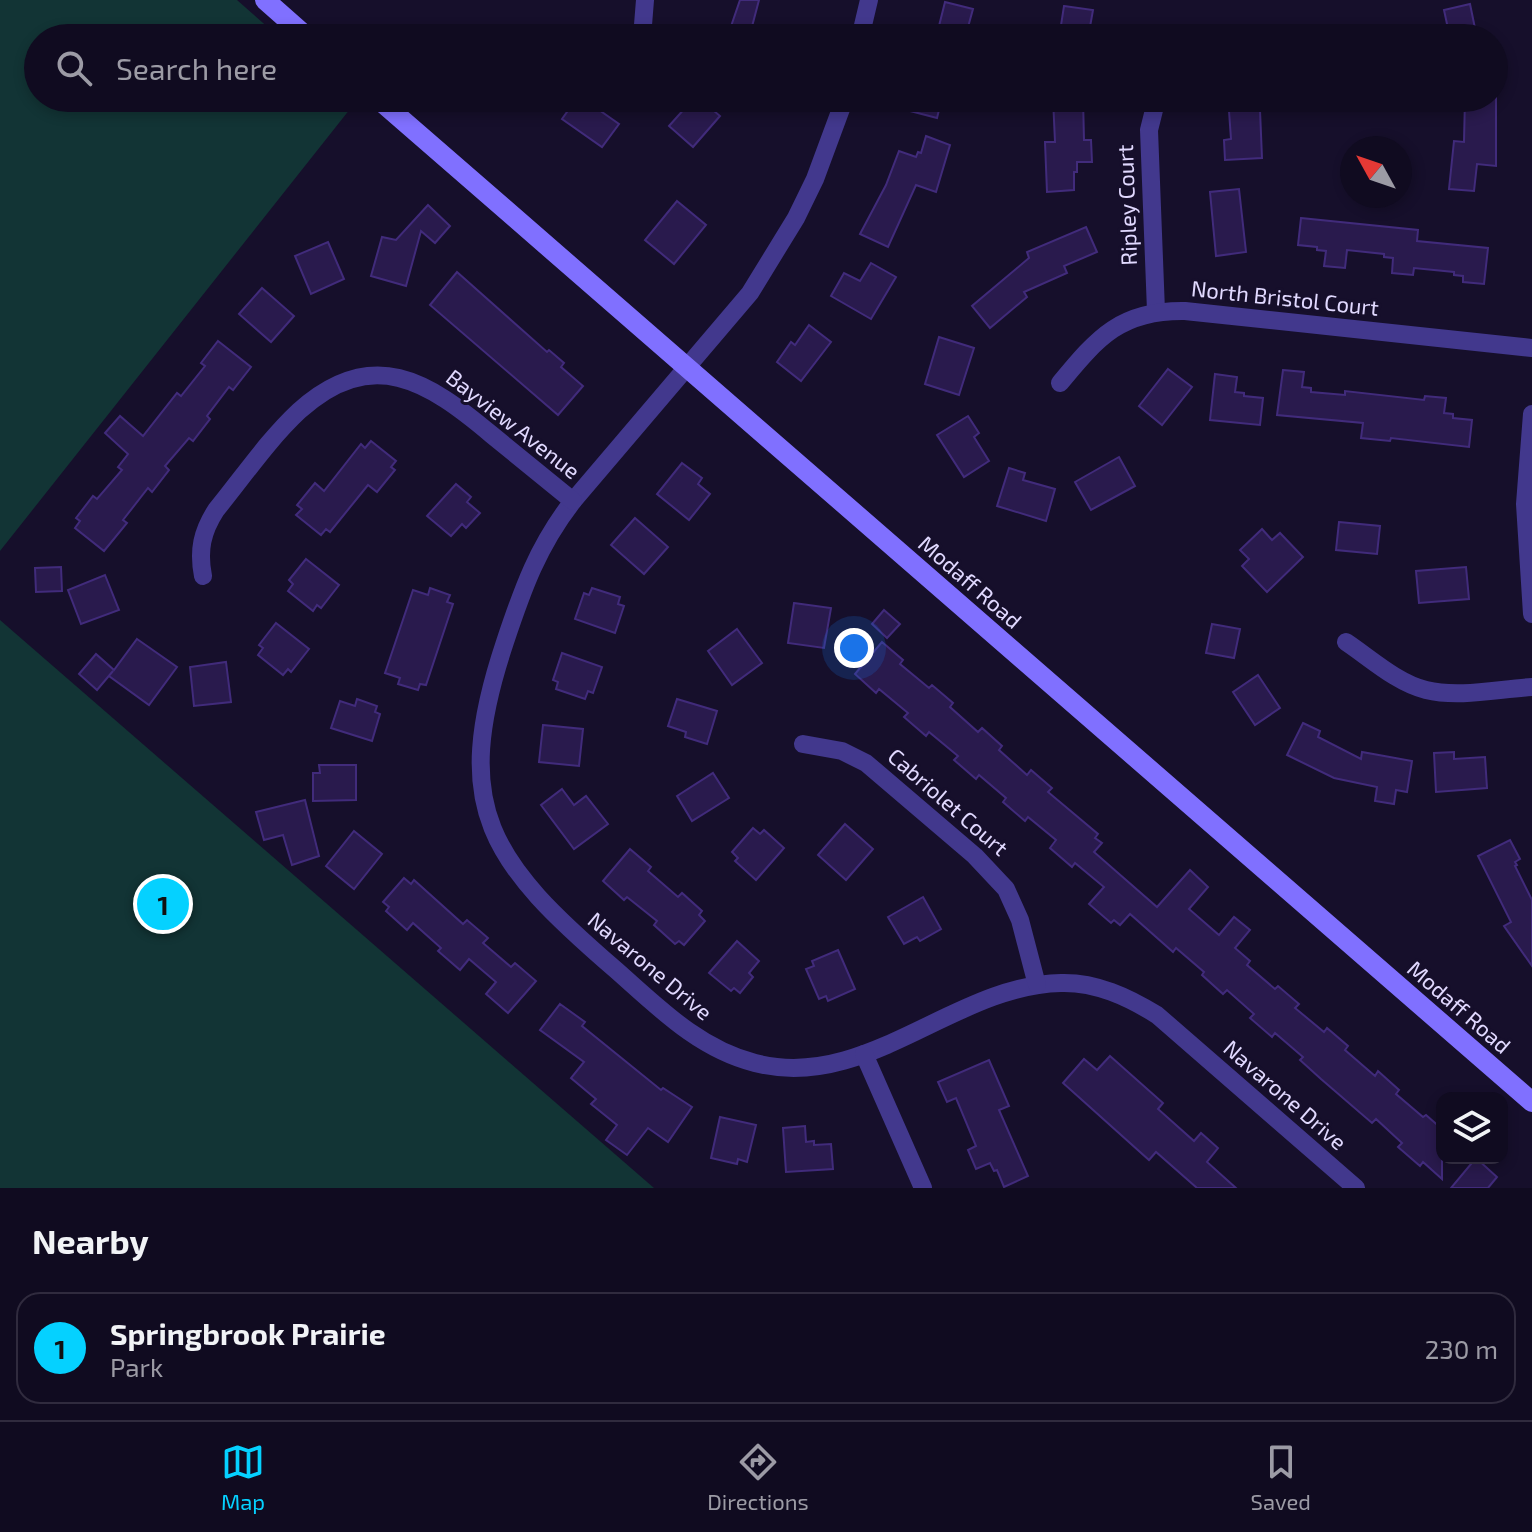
<!DOCTYPE html>
<html lang="en">
<head>
<meta charset="utf-8">
<style>
  :root { --surface:#100b20; --page:#191429; --text:#f1f3f6; --muted:#9c9ba5; --line:#302b3e; --accent:#05d1ff }
  body { margin:0; font-family:"Exo 2",sans-serif; background:var(--page); color:var(--text) }
  .controls { position:absolute; right:24px; bottom:24px; display:grid; overflow:hidden; border-radius:16px; box-shadow:0 4px 12px #0003 }
  .controls button { width:72px; height:72px; display:grid; place-items:center; padding:0; border:0; border-bottom:2px solid var(--line); background:var(--surface); color:var(--text); font:40px sans-serif }
  .compass { position:absolute; left:1340px; top:136px; width:72px; height:72px; border-radius:50%; background:var(--surface); box-shadow:0 4px 12px #0003; rotate:310deg }
  .you { position:absolute; left:854px; top:648px; width:28px; height:28px; margin:-20px; border:6px solid #fff; border-radius:50%; background:#1a73e8; box-shadow:0 0 0 12px #1a73e833 }
  .badge { display:grid; place-items:center; width:52px; height:52px; border-radius:50%; background:var(--accent); color:#111; font-size:26px; font-weight:700 }
  .pin { position:absolute; translate:-50% -50%; border:4px solid #fff; box-shadow:0 2px 8px #0006 }
  .list { margin:0; padding:0; list-style:none }
  h2 { display:flex; justify-content:space-between; align-items:center; height:104px; margin:0; padding:0 32px; font-size:34px }
  h2 small { font-size:26px; font-weight:400; color:var(--muted) }
  .list li { display:grid; grid-template-columns:52px 1fr auto; gap:24px; align-items:center; box-sizing:border-box; height:112px; margin:0 16px 16px; padding:0 16px; border:2px solid var(--line); border-radius:24px }
  .list b { display:block; font-size:30px; white-space:nowrap }
  .list p { margin:0; font-size:26px; white-space:nowrap; color:var(--muted) }
  .list em { font-size:26px; font-style:normal; color:var(--muted) }
  .icon { flex:none; width:44px; height:44px; fill:none; stroke:currentColor; stroke-width:2; stroke-linecap:round; stroke-linejoin:round }
  .map { position:relative; flex:none; width:1532px; height:1188px; overflow:hidden }
  .search { position:absolute; background:var(--surface); box-shadow:0 4px 12px #0003; left:24px; right:24px; top:24px; height:88px; display:flex; align-items:center; gap:20px; box-sizing:border-box; padding:0 28px; border-radius:44px; color:var(--muted); font-size:30px }
  .sheet { height:232px; background:var(--surface) }
  nav { display:flex; justify-content:space-around; align-items:center; box-sizing:border-box; height:112px; border-top:2px solid var(--line); background:var(--surface); font-size:22px; color:var(--muted) }
  nav a { display:grid; justify-items:center; gap:4px }
  nav .on { color:var(--accent) }
  .map>svg:first-child { display:block }
  .green { fill:#123435 }
  .building { fill:#291a4d; stroke:#412b7b; stroke-width:2 }
  .lines { fill:none; stroke-linecap:round; stroke-linejoin:round }
  .street { stroke:#42388d; stroke-width:18 }
  .secondary { stroke:#8070ff; stroke-width:20 }
  .labels { text-anchor:middle; stroke-width:6; stroke-linejoin:round; paint-order:stroke }
  .street-label { font-size:22px; fill:#e1d9ff; stroke:#160f2b }
</style>
</head>
<body>
<div class="map">
<svg width="1532" height="1188" viewBox="0 0 1532 1188">
  <rect width="100%" height="100%" fill="#160f2b"/>
  <!-- green -->
  <g class="green">
    <path d="M0,0H237L280,38H38V98H348L354,104L0,551Z"/>
    <path d="M0,620L654,1188H0Z"/>
  </g>
  <!-- building -->
  <g class="building">
    <path d="M740,0H759L749,38H727Z"/>
    <path d="M945,2L973,9L965,38H936Z"/>
    <path d="M1470,4L1477,38H1450L1444,10Z"/>
    <path d="M1064,6L1093,10L1088,38H1059Z"/>
    <path d="M577,98H582L619,124L602,147L562,119Z"/>
    <path d="M694,98H699L720,116L693,147L669,126Z"/>
    <path d="M883,98H942L937,118L883,104Z"/>
    <path d="M1053,98H1083L1084,140H1091L1092,162H1077V172H1074V190L1047,192L1045,142H1055Z"/>
    <path d="M1465,98H1496V166L1477,164L1474,191L1449,189L1454,141L1464,142Z"/>
    <path d="M1260,110L1262,158L1225,160L1224,140L1231,139L1229,111Z"/>
    <path d="M926,136L950,145L936,192L916,185L888,247L860,234L886,185L899,151L916,157L918,152L921,153Z"/>
    <path d="M1239,189L1246,252L1216,256L1210,192Z"/>
    <path d="M677,201L706,225L674,264L645,240Z"/>
    <path d="M428,205L450,226L435,243L421,231L406,286L371,276L382,237L396,240Z"/>
    <path d="M1301,218L1418,230L1417,241L1488,248L1484,284L1463,282V276L1454,275V272L1414,268L1413,275L1392,273L1393,258L1384,257V254L1347,250L1345,268L1324,266L1326,251L1317,250V247L1298,245Z"/>
    <path d="M1086,227L1097,252L1064,266L1067,273L1024,292L1027,297L990,328L972,306L1029,258L1027,252Z"/>
    <path d="M328,242L344,279L311,294L295,256Z"/>
    <path d="M871,263L896,277L871,319L831,296L844,273L860,281Z"/>
    <path d="M457,272L547,352L549,350L564,363L561,367L583,386L558,415L430,305Z"/>
    <path d="M262,288L294,316L271,342L239,314Z"/>
    <path d="M809,325L831,342L801,381L777,362L791,342L795,345Z"/>
    <path d="M939,337L974,348L959,395L925,384Z"/>
    <path d="M218,341L251,367L233,390L229,387L207,416L210,419L193,441L189,438L165,466L169,470L152,492L148,488L123,520L127,523L104,551L75,528L80,521L76,518L93,496L97,499L122,470L118,467L128,454L105,433L120,416L143,436L177,393L181,396L205,366L201,363Z"/>
    <path d="M1168,369L1192,387L1162,425L1139,406Z"/>
    <path d="M1283,370L1304,372L1302,387L1311,388V392L1345,395V391L1424,400L1425,396L1446,398L1444,413L1453,414V418L1472,420L1469,447L1391,438L1390,441L1361,438L1363,423L1277,415Z"/>
    <path d="M1215,374L1237,377L1235,392L1244,393V396L1263,398L1260,425L1210,420Z"/>
    <path d="M968,416L979,433L974,437L989,461L964,477L937,435Z"/>
    <path d="M371,441L396,461L391,467L395,470L377,492L368,485L330,532L326,529L321,535L296,515L302,509L297,505L315,483L324,491L361,444L365,448Z"/>
    <path d="M1119,457L1135,486L1091,510L1075,482Z"/>
    <path d="M682,463L702,478L698,484L710,494L689,520L657,494Z"/>
    <path d="M1009,468L1025,473L1023,480L1055,489L1046,521L997,506Z"/>
    <path d="M456,484L471,497L467,502L480,513L466,528L462,524L451,536L427,516Z"/>
    <path d="M635,518L668,547L644,574L611,545Z"/>
    <path d="M1339,522L1380,526L1377,554L1336,550Z"/>
    <path d="M1262,529L1272,540L1280,533L1303,557L1267,592L1242,566L1249,559L1240,550Z"/>
    <path d="M306,559L339,585L321,608L317,605L313,611L288,591L293,584L289,580Z"/>
    <path d="M61,567L62,591L36,592L35,568Z"/>
    <path d="M1466,567L1469,599L1419,603L1416,571Z"/>
    <path d="M105,575L119,610L81,624L68,590Z"/>
    <path d="M430,588L450,595L447,602L453,604L426,685L420,684L418,690L398,684L400,678L385,673L413,590L428,595Z"/>
    <path d="M592,588L620,597L618,604L624,606L615,633L575,619L584,593L589,595Z"/>
    <path d="M794,603L831,608L824,648L788,643Z"/>
    <path d="M884,610L900,624L887,638L872,624Z"/>
    <path d="M276,623L309,649L291,672L288,669L283,675L258,655L263,648L259,645Z"/>
    <path d="M1212,624L1240,629L1234,658L1206,653Z"/>
    <path d="M737,629L762,663L732,685L708,651Z"/>
    <path d="M137,639L177,667L149,705L109,676L113,671L97,690L79,674L96,654L114,670Z"/>
    <path d="M882,642L903,660L900,664L929,688L932,685L953,703L950,707L978,732L982,728L1002,746L999,750L1027,775L1031,770L1052,788L1048,792L1098,834L1095,838L1102,843L1094,852L1157,907L1190,870L1208,887L1189,909L1219,935L1234,917L1250,930L1235,948L1250,961L1247,965L1275,989L1278,986L1299,1004L1295,1008L1324,1032L1327,1028L1348,1046L1345,1050L1375,1076L1378,1071L1399,1090L1396,1094L1423,1117L1426,1115L1442,1129V1179L1423,1162L1420,1166L1398,1147L1402,1143L1376,1119L1372,1123L1321,1079L1300,1060L1303,1057L1275,1033L1272,1037L1250,1018L1254,1014L1227,990L1223,994L1202,975L1204,972L1176,948L1173,952L1130,914L1120,925L1114,920L1111,923L1089,904L1104,887L1075,863L1072,867L1050,848L1056,840L1028,817L1025,821L1003,802L1006,798L979,775L976,779L954,760L958,756L929,732L926,736L904,717L908,713L879,689L876,693L855,674Z"/>
    <path d="M562,653L602,667L593,693L588,691L585,699L556,689L558,682L553,680Z"/>
    <path d="M226,662L231,702L194,706L190,667Z"/>
    <path d="M1258,675L1280,708L1255,725L1233,692Z"/>
    <path d="M357,699L377,706L375,712L380,714L372,741L331,728L340,701L355,706Z"/>
    <path d="M677,699L717,711L707,744L685,737L686,732L668,726Z"/>
    <path d="M1303,723L1320,731L1318,737L1361,759L1362,752L1412,761L1407,792L1396,790L1394,804L1375,801L1377,787L1334,778L1287,755Z"/>
    <path d="M543,725L583,729L579,766L539,762Z"/>
    <path d="M1454,752V759L1485,757L1487,788L1436,792L1434,753Z"/>
    <path d="M319,765H356V800L313,801V773H320Z"/>
    <path d="M713,773L729,798L692,821L677,796Z"/>
    <path d="M562,789L574,805L586,796L608,824L574,849L541,805Z"/>
    <path d="M305,800L319,856L292,865L283,835L264,840L256,812Z"/>
    <path d="M845,824L873,849L846,880L818,855Z"/>
    <path d="M753,828L760,834L764,830L784,848L756,880L735,861L738,858L732,852Z"/>
    <path d="M354,831L382,854L354,889L326,866Z"/>
    <path d="M1510,840L1520,859L1515,862L1517,865L1515,866L1532,900V966L1504,926L1511,922L1478,856Z"/>
    <path d="M630,849L651,867L648,871L678,897L682,893L702,911L699,915L705,921L684,945L679,941L675,944L654,925L657,921L627,897L624,900L603,881Z"/>
    <path d="M404,878L411,884L414,880L463,924L467,920L488,938L483,943L511,967L515,963L536,981L508,1013L486,994L496,982L469,959L460,970L438,951L441,948L413,923L407,930L386,911L389,907L383,902Z"/>
    <path d="M923,897L941,929L920,941L917,937L904,944L888,917Z"/>
    <path d="M737,941L759,961L749,973L753,977L740,993L734,988L731,991L709,973Z"/>
    <path d="M838,950L855,989L828,1001L826,996L819,999L806,969L814,966L812,961Z"/>
    <path d="M560,1004L585,1022L582,1026L661,1090L663,1088L692,1107L668,1142L648,1128L627,1155L606,1140L617,1125L591,1104L596,1099L571,1078L584,1062L540,1030Z"/>
    <path d="M1110,1056L1163,1103L1158,1109L1194,1141L1201,1133L1218,1148L1207,1162L1236,1188H1197L1156,1152L1149,1160L1063,1083L1084,1059L1097,1070Z"/>
    <path d="M989,1060L1009,1106L999,1110L1028,1176L1004,1187L997,1170L994,1171L990,1163L976,1169L968,1150L976,1146L956,1098L947,1102L938,1082Z"/>
    <path d="M720,1117L756,1125L747,1162L738,1159L737,1164L711,1158Z"/>
    <path d="M805,1126L806,1142L814,1141V1145L831,1144L833,1169L786,1172L783,1128Z"/>
    <path d="M1476,1158L1497,1177L1488,1188H1451Z"/>
  </g>
  <g class="lines">
    <!-- street -->
    <g class="street">
      <path d="M643,25L645,0"/>
      <path d="M860,38L869,0"/>
      <path d="M845,98L815,179L796,218L750,293L573,501C538,546 523,588 505,642C449,809 491,862 616,970C659,1008 699,1049 755,1063C866,1092 954,985 1061,983C1096,982 1128,997 1157,1015L1356,1188"/>
      <path d="M1156,311L1149,130L1157,98"/>
      <path d="M1060,383C1098,337 1121,310 1185,311L1532,348"/>
      <path d="M1532,414L1525,504L1532,614"/>
      <path d="M203,576C198,550 202,532 216,510C243,477 268,440 299,411C372,345 428,381 492,435C519,457 546,479 573,501"/>
      <path d="M1346,642C1370,658 1397,683 1426,690C1459,698 1498,689 1532,687"/>
      <path d="M803,744L842,751L866,763L975,856L1006,889L1020,920L1037,985"/>
      <path d="M864,1054L923,1188"/>
    </g>
    <!-- secondary -->
    <g class="secondary">
      <path d="M265,0L308,38"/>
      <path d="M377,98L1532,1102"/>
    </g>
  </g>
  <g class="labels">
    <!-- street labels -->
    <g class="street-label">
      <text transform="translate(1127 205) rotate(-92)" y="8">Ripley Court</text>
      <text transform="translate(1285 298) rotate(6)" y="8">North Bristol Court</text>
      <text transform="translate(513 424) rotate(38)" y="8">Bayview Avenue</text>
      <text transform="translate(970 582) rotate(41)" y="8">Modaff Road</text>
      <text transform="translate(948 802) rotate(41)" y="8">Cabriolet Court</text>
      <text transform="translate(650 966) rotate(40)" y="8">Navarone Drive</text>
      <text transform="translate(1459 1007) rotate(41)" y="8">Modaff Road</text>
      <text transform="translate(1285 1095) rotate(41)" y="8">Navarone Drive</text>
    </g>
  </g>
</svg>
<div class="controls">
<button><svg class="icon" aria-label="layers" viewBox="0 0 24 24"><path d="M12 4l9 5-9 5-9-5zM3 14l9 5 9-5"/></svg></button>
</div>
<svg class="compass" viewBox="-18 -18 36 36"><path d="M0-13l5 13h-10z" fill="#e53935"/><path d="M0 13l5-13h-10z" fill="#9c9ba5"/></svg>
<div class="you"></div>
<div class="pin badge" style="left:163px;top:904px">1</div>
<div class="search"><svg class="icon" aria-label="search" viewBox="0 0 24 24"><circle cx="10" cy="10" r="6"/><path d="M15 15l6 6"/></svg>Search here</div>
</div>
<section class="sheet">
<h2>Nearby<small></small></h2>
<ul class="list">
<li><span class="badge">1</span><div><b>Springbrook Prairie</b><p>Park</p></div><em>230 m</em></li>
</ul>
</section>
<nav>
<a class="on"><svg class="icon" aria-label="map" viewBox="0 0 24 24"><path d="M3 6l6-2 6 2 6-2v14l-6 2-6-2-6 2zM9 4v14M15 6v14"/></svg>Map</a>
<a><svg class="icon" aria-label="directions" viewBox="0 0 24 24"><path d="M12 3l9 9-9 9-9-9zM9 14v-3h6M13 9l2 2-2 2"/></svg>Directions</a>
<a><svg class="icon" aria-label="saved" viewBox="0 0 24 24"><path d="M7 4h10v16l-5-4-5 4z"/></svg>Saved</a>
</nav>
</body>
</html>
